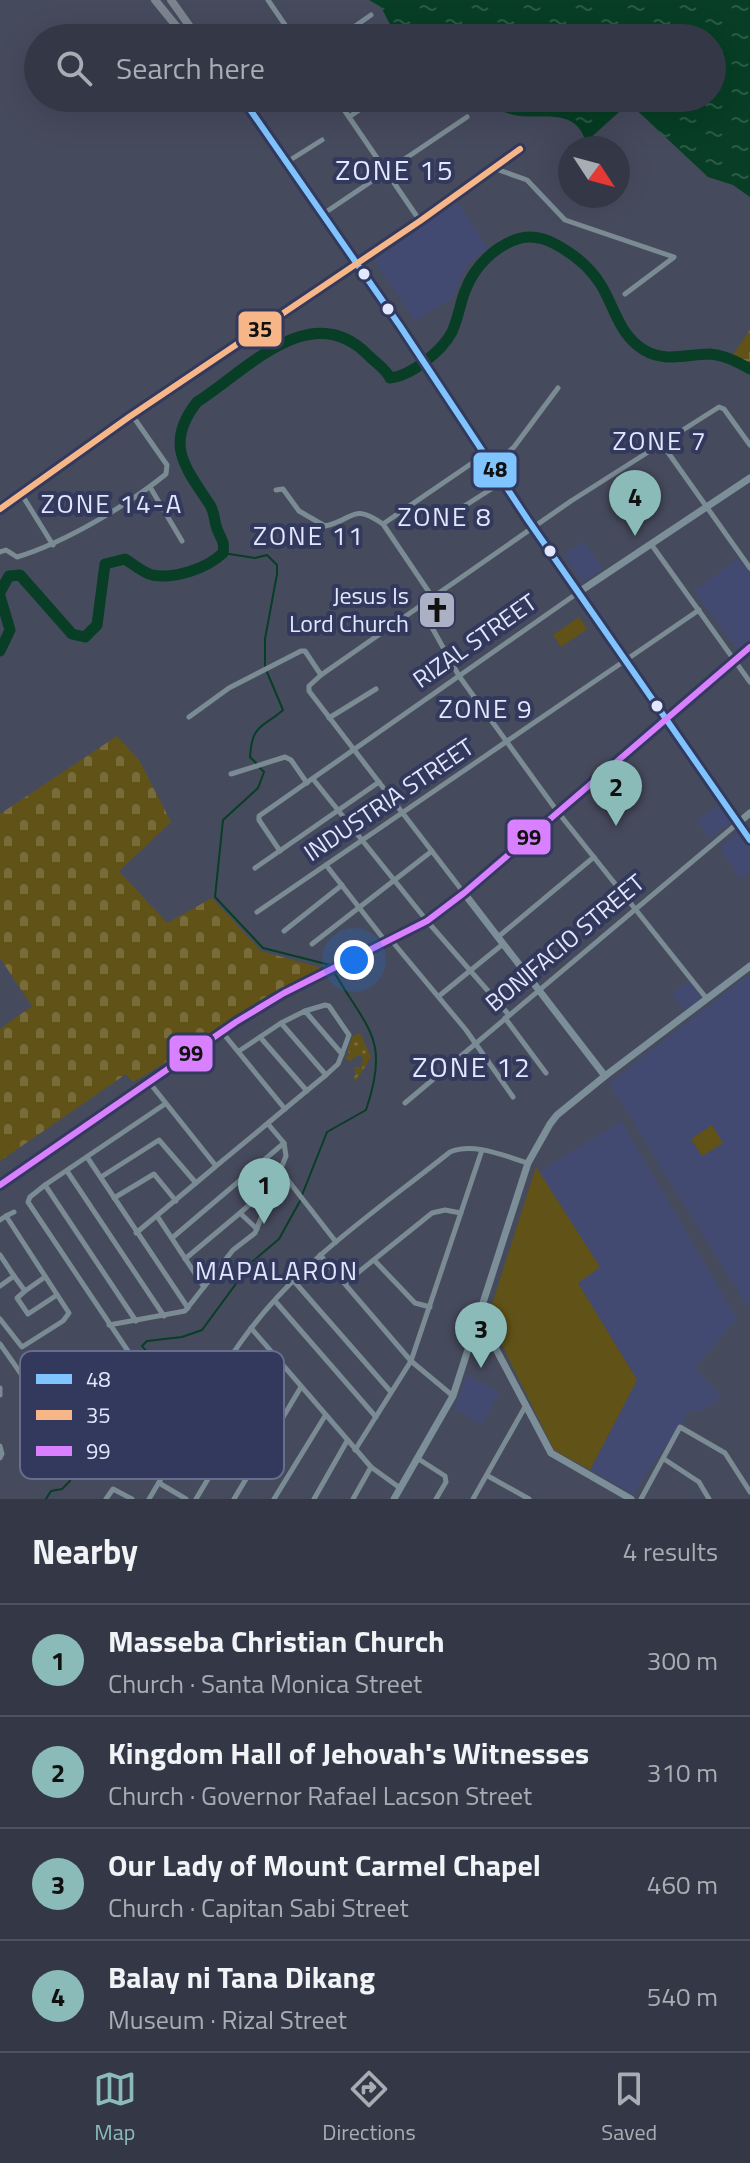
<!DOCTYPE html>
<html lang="en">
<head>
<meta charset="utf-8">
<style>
  :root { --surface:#343846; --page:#3f4351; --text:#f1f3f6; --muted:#a9acb3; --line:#4e525f; --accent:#8bbbb9 }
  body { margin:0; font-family:"Titillium Web",sans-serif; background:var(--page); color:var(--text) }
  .compass { position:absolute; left:558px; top:136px; width:72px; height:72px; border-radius:50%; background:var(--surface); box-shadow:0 8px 32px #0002; rotate:126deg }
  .you { position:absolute; left:354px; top:960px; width:28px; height:28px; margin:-20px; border:6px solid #fff; border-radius:50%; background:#1a73e8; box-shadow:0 0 0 12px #1a73e833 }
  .badge { display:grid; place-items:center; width:52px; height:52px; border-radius:50%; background:var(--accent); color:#111; font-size:26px; font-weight:700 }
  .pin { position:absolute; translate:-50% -66px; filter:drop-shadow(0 2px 4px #0008) }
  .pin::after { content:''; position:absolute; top:42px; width:28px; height:24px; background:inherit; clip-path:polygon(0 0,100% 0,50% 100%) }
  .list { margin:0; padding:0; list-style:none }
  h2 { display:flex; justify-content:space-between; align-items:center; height:104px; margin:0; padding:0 32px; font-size:34px }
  h2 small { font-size:26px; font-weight:400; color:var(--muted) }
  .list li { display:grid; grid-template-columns:52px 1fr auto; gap:24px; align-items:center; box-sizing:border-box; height:112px; padding:0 32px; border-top:2px solid var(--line) }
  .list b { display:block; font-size:30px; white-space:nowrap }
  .list p { margin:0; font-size:26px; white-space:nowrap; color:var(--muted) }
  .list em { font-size:26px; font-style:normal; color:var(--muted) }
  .icon { flex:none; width:44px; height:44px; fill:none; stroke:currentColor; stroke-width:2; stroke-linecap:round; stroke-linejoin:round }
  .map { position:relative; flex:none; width:750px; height:1499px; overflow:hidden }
  .search { position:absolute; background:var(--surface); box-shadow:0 8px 32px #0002; left:24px; right:24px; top:24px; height:88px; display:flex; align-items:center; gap:20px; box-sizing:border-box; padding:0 28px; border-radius:44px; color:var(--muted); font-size:30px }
  .sheet { height:552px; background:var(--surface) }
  nav { display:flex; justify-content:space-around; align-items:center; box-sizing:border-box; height:112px; border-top:2px solid var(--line); background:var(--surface); font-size:22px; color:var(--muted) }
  nav a { display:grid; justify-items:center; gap:4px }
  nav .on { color:var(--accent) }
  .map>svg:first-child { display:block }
  .built { fill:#424a71 }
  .grass { fill:url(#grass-dots) }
  .wetland { fill:url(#wetland-marsh) }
  .cemetery { fill:url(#cemetery-stones) }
  .garden { fill:#615318 }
  .water { fill:url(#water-ripples) }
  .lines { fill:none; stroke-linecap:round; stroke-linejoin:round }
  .stream { stroke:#073e25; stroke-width:2 }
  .river { stroke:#073e25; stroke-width:11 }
  .street { stroke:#7b8b93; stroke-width:5 }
  .secondary { stroke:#7c8e98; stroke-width:7 }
  .primary { stroke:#7b848f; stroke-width:8 }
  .bus-1-casing { stroke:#32395c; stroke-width:12 }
  .bus-2-casing { stroke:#32395c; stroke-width:12 }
  .bus-3-casing { stroke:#32395c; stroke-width:12 }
  .bus-1 { stroke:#80c4ff; stroke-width:6 }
  .bus-2 { stroke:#f7b688; stroke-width:6 }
  .bus-3 { stroke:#d880ff; stroke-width:6 }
  .bus-dot { fill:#e1e7fd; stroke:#32395c; stroke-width:3 }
  .labels { text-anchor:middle; stroke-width:8; stroke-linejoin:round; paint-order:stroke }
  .poi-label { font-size:24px; fill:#e1e7fd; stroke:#32395c; text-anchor:end }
  .street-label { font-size:24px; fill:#e1e7fd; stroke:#32395c }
  .neighbourhood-label { font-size:26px; letter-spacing:2px; fill:#e1e7fd; stroke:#32395c }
  .quarter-label { font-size:28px; letter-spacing:2px; fill:#e1e7fd; stroke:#32395c }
  .key { fill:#32395c; stroke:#676d8c; stroke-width:2 }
  .key-label { font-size:22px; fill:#e1e7fd }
  .line-badge { stroke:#32395c; stroke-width:3 }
  .pale-badge-label { font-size:22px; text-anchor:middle; font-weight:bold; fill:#111 }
</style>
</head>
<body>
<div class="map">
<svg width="750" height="1499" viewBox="0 0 750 1499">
  <defs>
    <pattern id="grass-dots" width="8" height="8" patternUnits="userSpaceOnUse" patternTransform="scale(2)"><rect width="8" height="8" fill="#615318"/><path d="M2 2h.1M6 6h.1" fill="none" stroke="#776c3a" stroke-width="1.8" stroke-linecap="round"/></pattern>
    <pattern id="wetland-marsh" width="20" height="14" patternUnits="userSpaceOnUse" patternTransform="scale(2)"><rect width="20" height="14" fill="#615318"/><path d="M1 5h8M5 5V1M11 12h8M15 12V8" fill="none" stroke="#776c3a"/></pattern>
    <pattern id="cemetery-stones" width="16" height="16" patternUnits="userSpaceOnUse" patternTransform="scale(2)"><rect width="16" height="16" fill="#615318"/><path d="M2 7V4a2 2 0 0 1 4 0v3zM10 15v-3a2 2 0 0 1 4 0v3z" fill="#776c3a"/></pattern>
    <pattern id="water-ripples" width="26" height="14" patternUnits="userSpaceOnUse" patternTransform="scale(2)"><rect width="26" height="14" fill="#073e25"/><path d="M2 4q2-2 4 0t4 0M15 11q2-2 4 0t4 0" fill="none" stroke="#2b5a46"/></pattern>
  </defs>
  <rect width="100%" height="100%" fill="#464a5d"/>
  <!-- built -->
  <g class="built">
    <path d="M457,202L488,248L468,264L452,298L415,321L374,260Z"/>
    <path d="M584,541L603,569L583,582L564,554Z"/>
    <path d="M739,558L750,573V642L739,651L694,591Z"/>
    <path d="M718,805L731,822L710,838L697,821Z"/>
    <path d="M738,833L750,850V871L740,878L719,847Z"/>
    <path d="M750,974V1304L748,1307L609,1083Z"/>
    <path d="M688,981L703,999L687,1012L672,994Z"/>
    <path d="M621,1121L737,1319L695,1367L722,1397L701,1412L691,1409L633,1494L590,1470L637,1379L577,1282L600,1267L539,1172Z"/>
    <path d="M467,1375L499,1392L482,1425L454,1408Z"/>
  </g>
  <!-- grass -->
  <path class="grass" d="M360,1033L371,1057L356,1081L353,1077L356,1075L354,1067H361L363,1057L358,1055L351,1061L345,1058L349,1053L348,1048L353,1036Z"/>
  <!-- wetland -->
  <path class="wetland" d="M750,330V371L730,359Z"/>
  <!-- cemetery -->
  <path class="cemetery" d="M117,736L139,760L171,822L119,871L167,923L212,898L261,951L321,968L133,1082L126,1074L0,1161V1029L32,1006L0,958V814Z"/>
  <!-- garden -->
  <g class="garden">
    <path d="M579,617L587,629L561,647L553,635Z"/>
    <path d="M712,1125L723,1143L702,1156L691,1139Z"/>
    <path d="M536,1167L600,1267L578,1283L637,1380L590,1470L554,1450L488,1317Z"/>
  </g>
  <!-- water -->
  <path class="water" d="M369,0H750V197L733,185L708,177L629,103L586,142C573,101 533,126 502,111L504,98H712V38H397L381,7Z"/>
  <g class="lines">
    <!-- stream -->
    <g class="stream">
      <path d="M223,553L255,558L267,555L277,565V574L265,639V666"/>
      <path d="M256,763L250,757C252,723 263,728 283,710L267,672"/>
      <path d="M260,768L264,772L258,788L223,820L215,897L263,948L330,965"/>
      <path d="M302,1195L327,1132L366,1110C391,1037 366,1029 333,970"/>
      <path d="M46,1499L51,1491L62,1489L70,1481L69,1474L93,1456C100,1457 141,1454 147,1450C159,1441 167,1384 162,1370C159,1362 147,1353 142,1346L147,1341L182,1337L202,1330L252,1262L279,1239L300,1201"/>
    </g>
    <!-- river -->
    <g class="river">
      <path d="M0,592L9,576L20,575L72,634L85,637L97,625L105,564L125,559C133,564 143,573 152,575C175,579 206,569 223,553C225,541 221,539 217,529C214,521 215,513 210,505C185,467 164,444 197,402C247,370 312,296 369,356C376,363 386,369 390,378C411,376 442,351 452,332C458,319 460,304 465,291C474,267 495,245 521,238C534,235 544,238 555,244C574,254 590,267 601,285C615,308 619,335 644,350C666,363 687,354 710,354C724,355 738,362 750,369"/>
      <path d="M0,596L10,630L0,651"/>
    </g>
    <!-- street -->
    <g class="street">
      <path d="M268,0L294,38"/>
      <path d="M338,38L371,15"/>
      <path d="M336,98L420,221"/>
      <path d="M349,117L377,98"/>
      <path d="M287,162L322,140"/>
      <path d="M496,169L527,180L565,220L674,257"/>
      <path d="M323,214L467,117"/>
      <path d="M625,294L673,258"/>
      <path d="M662,444L750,568"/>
      <path d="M493,466L514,447L558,388"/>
      <path d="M150,487L182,541"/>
      <path d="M276,490L283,489L299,511L325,526C355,520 351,502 383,524"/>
      <path d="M22,495L53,545"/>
      <path d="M0,509L129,417L420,221L520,149"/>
      <path d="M441,521L502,482"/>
      <path d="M651,544L750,682"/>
      <path d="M0,552L6,550L17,557C64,543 128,505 166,474L167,465L132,415"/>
      <path d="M433,598L383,524L484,455"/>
      <path d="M420,606L459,676L557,811L707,999"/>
      <path d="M189,717L229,688L301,651H305L321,675"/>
      <path d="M329,718L376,689"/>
      <path d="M666,719L750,647"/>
      <path d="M231,774L285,757L291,760L307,783"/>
      <path d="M313,779L427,921L509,1015"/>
      <path d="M280,851L259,820V816L579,592"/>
      <path d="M326,865L386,942"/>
      <path d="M255,868L379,782"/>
      <path d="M464,893L309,691V686L321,675L571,501L719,407L724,409L750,445"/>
      <path d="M257,912L699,610"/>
      <path d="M284,931L342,885"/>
      <path d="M498,937L594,857"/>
      <path d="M391,940L466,1030L513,1097"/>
      <path d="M312,944L432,851"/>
      <path d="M439,996L503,944"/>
      <path d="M305,1011L325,1005L329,1006L349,1035L342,1054"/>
      <path d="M505,1018L546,1073"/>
      <path d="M281,1023L305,1011L342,1054L338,1064L326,1075"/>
      <path d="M222,1032L285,1109"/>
      <path d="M239,1051L260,1037"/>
      <path d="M149,1082L216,1166C253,1136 289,1105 326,1075L281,1023L260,1037L307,1091"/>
      <path d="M405,1103L738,823"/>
      <path d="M87,1157L188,1308"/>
      <path d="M280,1170L336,1242"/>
      <path d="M67,1171L164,1316"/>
      <path d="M101,1177L159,1140L196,1183"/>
      <path d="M45,1185L136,1321"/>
      <path d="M114,1198L154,1174L176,1201"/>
      <path d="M240,1213L272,1185"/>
      <path d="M6,1216L14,1212"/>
      <path d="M157,1216L204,1287"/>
      <path d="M0,1220L6,1216L69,1313L63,1321L22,1347L0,1319"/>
      <path d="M136,1233L215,1167"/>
      <path d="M172,1238L284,1143L268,1124"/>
      <path d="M0,1255L14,1276L0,1286"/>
      <path d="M320,1255L411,1361L453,1396"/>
      <path d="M185,1259L240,1213L257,1229"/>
      <path d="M374,1260L415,1303L430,1307"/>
      <path d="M14,1276L25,1291L45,1277"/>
      <path d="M293,1280L391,1392"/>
      <path d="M345,1283L432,1213L445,1210L461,1213"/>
      <path d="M25,1291L17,1298L28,1314L57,1295"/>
      <path d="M275,1301L376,1417"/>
      <path d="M109,1325L185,1311L233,1250L255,1233L286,1156L284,1143"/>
      <path d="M251,1328L371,1467L400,1488"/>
      <path d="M0,1344C18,1370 61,1423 48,1455"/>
      <path d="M140,1369L28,1202L30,1197L45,1185L165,1104"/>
      <path d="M0,1388V1395"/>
      <path d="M0,1446L2,1454L0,1458"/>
      <path d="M355,1450L411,1361L482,1150"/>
      <path d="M417,1458L445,1476L446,1482L436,1499"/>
      <path d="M664,1459L699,1482L709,1499"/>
      <path d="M488,1476L529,1499"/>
      <path d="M159,1483L186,1499"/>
      <path d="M106,1499L113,1489L132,1499"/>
      <path d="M149,1499C183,1444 209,1383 249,1331C303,1259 380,1208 450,1152C474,1142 504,1156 528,1163"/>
      <path d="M196,1499L279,1360"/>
      <path d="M234,1499L301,1387"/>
      <path d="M274,1499L325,1416"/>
      <path d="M314,1499L347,1441"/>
      <path d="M353,1499L371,1467"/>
      <path d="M473,1499L525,1407"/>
      <path d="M641,1499L680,1427L725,1453L750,1492"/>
    </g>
    <!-- secondary -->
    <g class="secondary">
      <path d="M579,592L750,478"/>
      <path d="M738,823L750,813"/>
      <path d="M464,893L605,1076"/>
      <path d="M0,1185L236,1022L284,993L427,921L464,893L666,719"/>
      <path d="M479,1317L551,1453L631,1499"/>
      <path d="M394,1499L453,1396L528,1163L550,1124L557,1115L605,1076L750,966"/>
    </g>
    <!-- primary -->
    <g class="primary">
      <path d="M155,0L186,38"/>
      <path d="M171,0L198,38"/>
      <path d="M242,98L400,326L528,520L750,840"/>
    </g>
    <defs>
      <path id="bus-1" d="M242,98L400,326L528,520L750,840"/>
      <path id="bus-2" d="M0,509L129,417L420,221L520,149"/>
      <path id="bus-3" d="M0,1185L236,1022L284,993L427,921L464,893L750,647"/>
    </defs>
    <!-- bus-1 casing -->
    <use href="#bus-1" class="bus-1-casing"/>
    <!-- bus-2 casing -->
    <use href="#bus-2" class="bus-2-casing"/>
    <!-- bus-3 casing -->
    <use href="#bus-3" class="bus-3-casing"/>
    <!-- bus-1 -->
    <use href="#bus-1" class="bus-1"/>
    <!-- bus-2 -->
    <use href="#bus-2" class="bus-2"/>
    <!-- bus-3 -->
    <use href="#bus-3" class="bus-3"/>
  </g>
  <!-- icons -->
  <defs>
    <symbol id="church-square" viewBox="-11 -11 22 22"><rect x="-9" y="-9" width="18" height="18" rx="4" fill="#abb0c5" stroke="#32395c"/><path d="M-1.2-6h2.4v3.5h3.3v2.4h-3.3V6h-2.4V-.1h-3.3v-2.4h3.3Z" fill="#111"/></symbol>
  </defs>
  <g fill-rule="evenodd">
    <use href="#church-square" x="415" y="588" width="44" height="44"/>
  </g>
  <!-- markers -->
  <g class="bus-dot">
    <circle cx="364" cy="274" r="7"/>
    <circle cx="388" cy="309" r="7"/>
    <circle cx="550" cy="551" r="7"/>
    <circle cx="657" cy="706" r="7"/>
  </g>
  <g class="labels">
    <!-- poi labels -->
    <g class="poi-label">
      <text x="409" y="604">Jesus Is<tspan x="409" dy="28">Lord Church</tspan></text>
    </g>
    <!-- street labels -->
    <g class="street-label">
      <text transform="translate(475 641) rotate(-35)" y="8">RIZAL STREET</text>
      <text transform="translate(389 800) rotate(-34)" y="8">INDUSTRIA STREET</text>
      <text transform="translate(565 943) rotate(-40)" y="8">BONIFACIO STREET</text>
    </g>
    <!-- neighbourhood labels -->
    <g class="neighbourhood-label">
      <text x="660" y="450">ZONE 7</text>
      <text x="112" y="513">ZONE 14-A</text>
      <text x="445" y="526">ZONE 8</text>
      <text x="309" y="545">ZONE 11</text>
      <text x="486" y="718">ZONE 9</text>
      <text x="277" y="1280">MAPALARON</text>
    </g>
    <!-- quarter labels -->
    <g class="quarter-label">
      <text x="395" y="180">ZONE 15</text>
      <text x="472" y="1077">ZONE 12</text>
    </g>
  </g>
  <!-- legend -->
  <rect x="20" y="1351" width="264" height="128" rx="12" class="key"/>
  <rect x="36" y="1374" width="36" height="10" fill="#80c4ff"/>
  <rect x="36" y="1410" width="36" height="10" fill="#f7b688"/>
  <rect x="36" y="1446" width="36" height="10" fill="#d880ff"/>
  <g class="key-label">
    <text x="86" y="1387">48</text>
    <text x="86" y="1423">35</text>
    <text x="86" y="1459">99</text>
  </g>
  <g class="line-badge">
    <rect x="237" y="310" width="46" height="38" rx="8" fill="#f7b688"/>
    <rect x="472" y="451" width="46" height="38" rx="8" fill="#80c4ff"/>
    <rect x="506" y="818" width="46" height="38" rx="8" fill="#d880ff"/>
    <rect x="168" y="1034" width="46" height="39" rx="8" fill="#d880ff"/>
  </g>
  <g class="pale-badge-label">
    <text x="260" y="337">35</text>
    <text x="495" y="477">48</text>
    <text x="529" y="845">99</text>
    <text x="191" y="1061">99</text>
  </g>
</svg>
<svg class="compass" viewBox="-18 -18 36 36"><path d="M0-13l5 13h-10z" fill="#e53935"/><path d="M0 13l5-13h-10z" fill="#a9acb3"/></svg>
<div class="you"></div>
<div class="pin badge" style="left:264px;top:1224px">1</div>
<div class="pin badge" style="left:616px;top:826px">2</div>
<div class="pin badge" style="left:481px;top:1368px">3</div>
<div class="pin badge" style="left:635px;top:536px">4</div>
<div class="search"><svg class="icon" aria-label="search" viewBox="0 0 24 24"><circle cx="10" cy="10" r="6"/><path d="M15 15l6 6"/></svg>Search here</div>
</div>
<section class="sheet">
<h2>Nearby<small>4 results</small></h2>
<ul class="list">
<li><span class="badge">1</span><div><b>Masseba Christian Church</b><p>Church · Santa Monica Street</p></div><em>300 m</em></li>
<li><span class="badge">2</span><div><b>Kingdom Hall of Jehovah's Witnesses</b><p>Church · Governor Rafael Lacson Street</p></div><em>310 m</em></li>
<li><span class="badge">3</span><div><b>Our Lady of Mount Carmel Chapel</b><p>Church · Capitan Sabi Street</p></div><em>460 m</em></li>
<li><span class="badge">4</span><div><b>Balay ni Tana Dikang</b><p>Museum · Rizal Street</p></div><em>540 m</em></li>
</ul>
</section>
<nav>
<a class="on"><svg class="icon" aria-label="map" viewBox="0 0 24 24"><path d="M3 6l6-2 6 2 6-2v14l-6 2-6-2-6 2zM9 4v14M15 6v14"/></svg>Map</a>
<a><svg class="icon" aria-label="directions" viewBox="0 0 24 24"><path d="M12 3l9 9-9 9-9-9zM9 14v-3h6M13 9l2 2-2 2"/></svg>Directions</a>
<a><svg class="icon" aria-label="saved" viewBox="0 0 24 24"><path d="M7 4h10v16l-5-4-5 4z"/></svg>Saved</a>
</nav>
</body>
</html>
